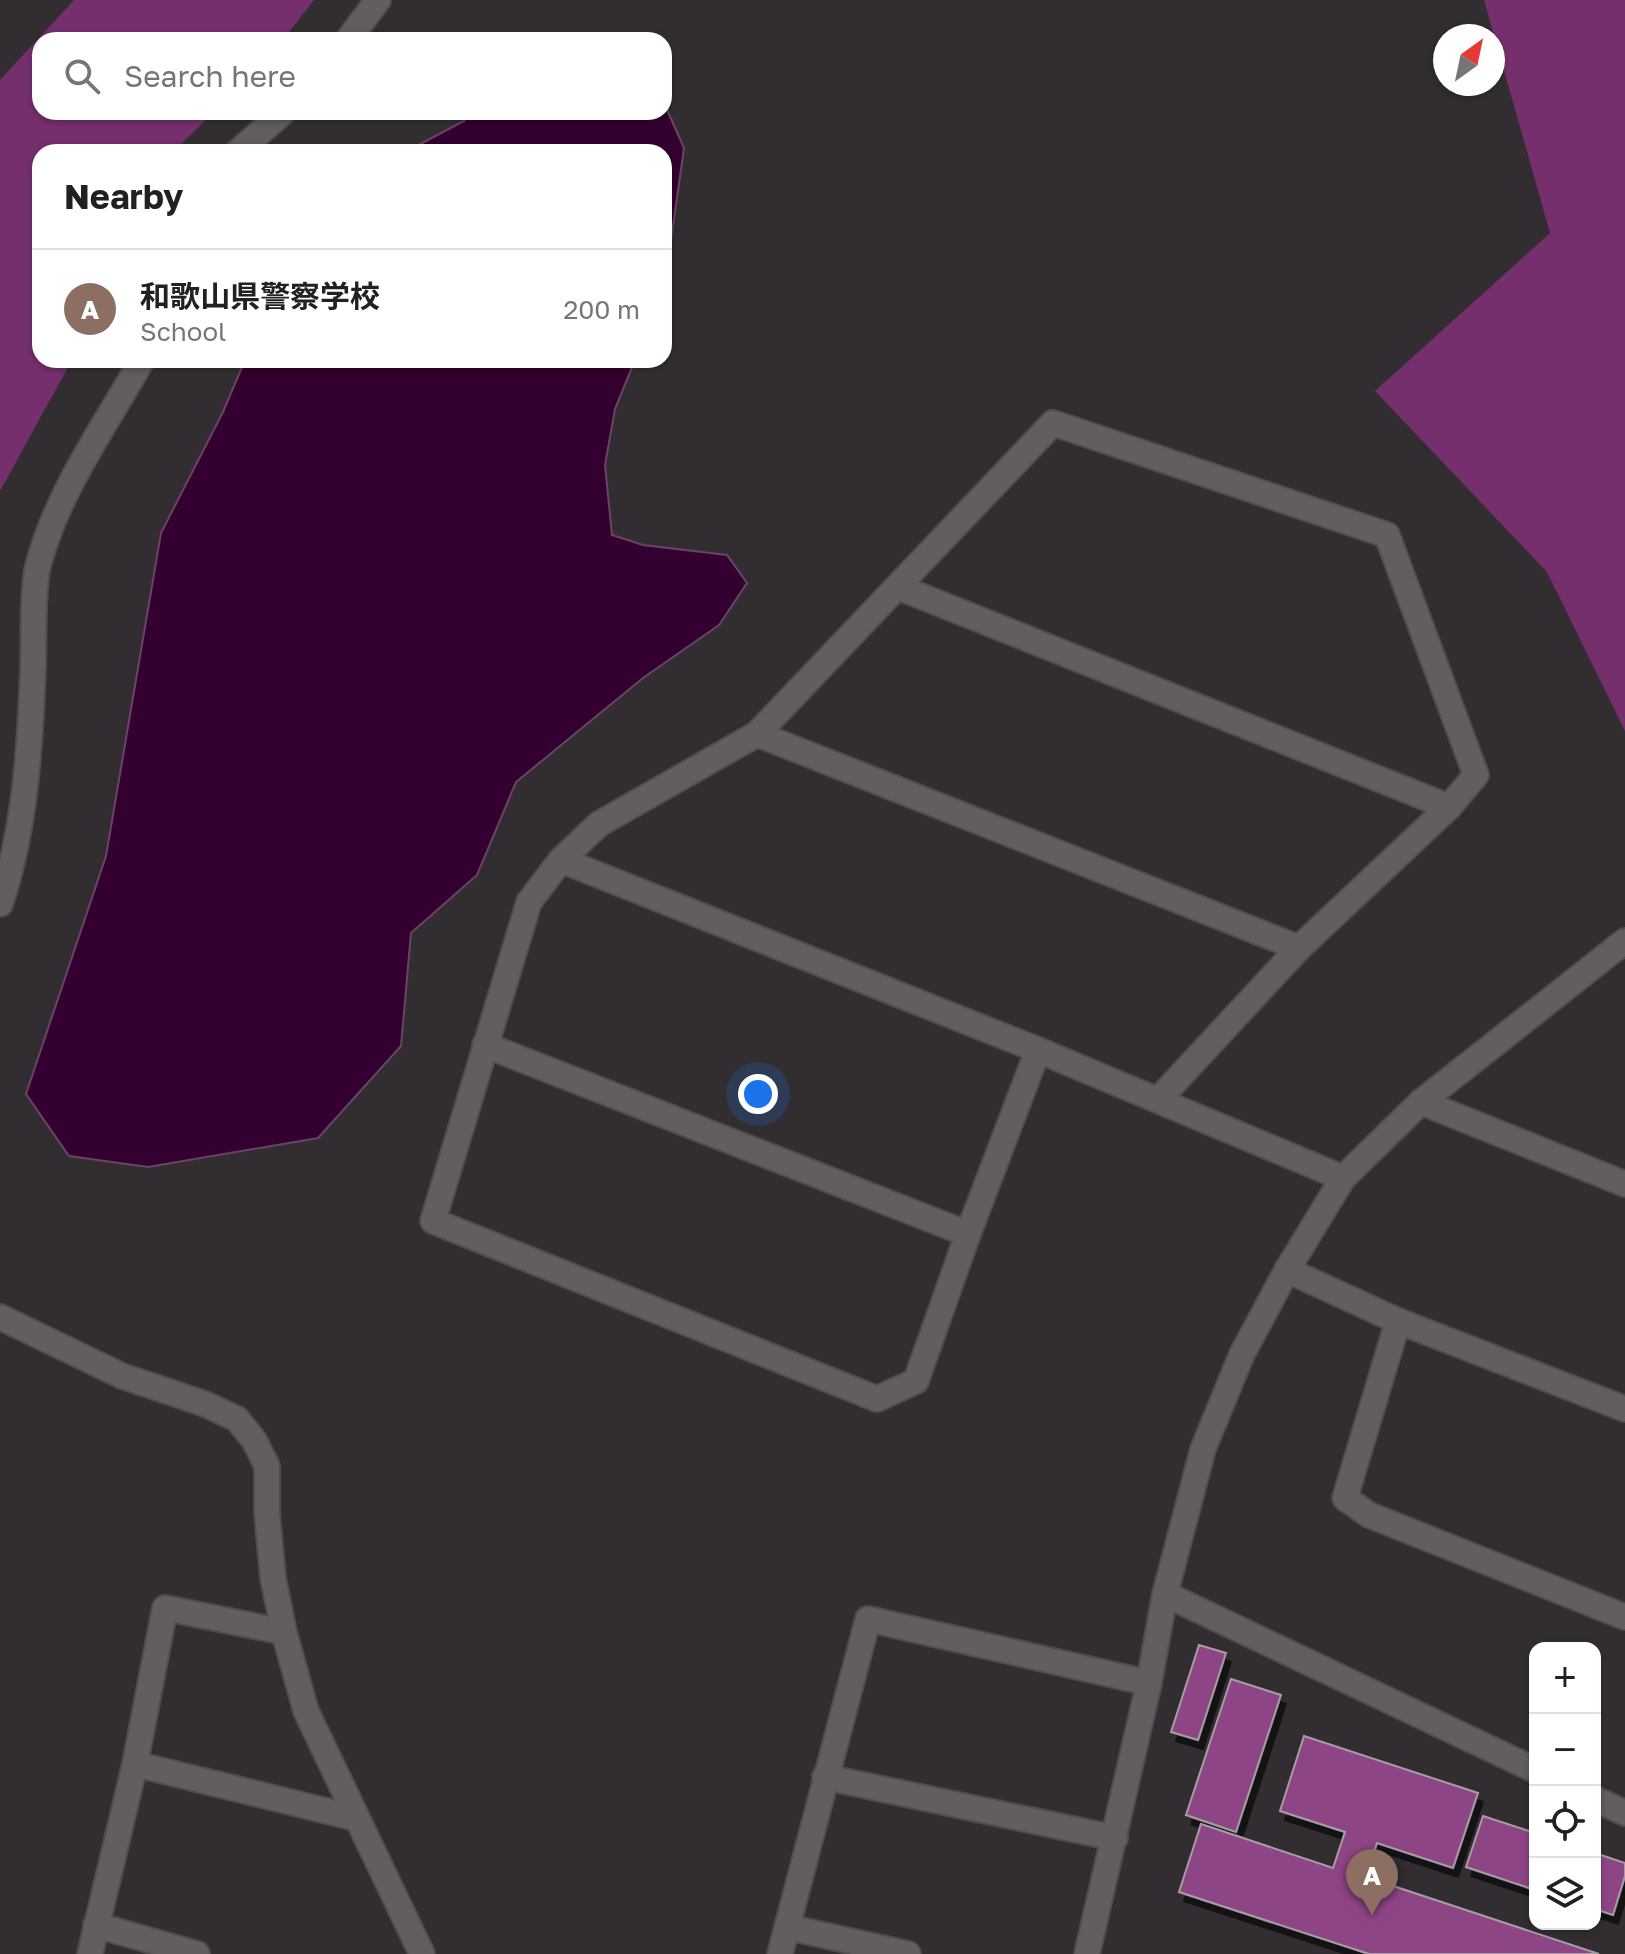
<!DOCTYPE html>
<html lang="en">
<head>
<meta charset="utf-8">
<style>
  :root { --surface:#fff; --page:#f2f2f2; --text:#202124; --muted:#757577; --line:#e0e0e0; --accent:#2563eb }
  body { margin:0; font-family:"Golos Text","Noto Sans JP",sans-serif; background:var(--page); color:var(--text) }
  .controls { position:absolute; right:24px; bottom:24px; display:grid; overflow:hidden; border-radius:16px; box-shadow:0 2px 6px #0004 }
  .controls button { width:72px; height:72px; display:grid; place-items:center; padding:0; border:0; border-bottom:2px solid var(--line); background:var(--surface); color:var(--text); font:40px sans-serif }
  .compass { position:absolute; left:1433px; top:24px; width:72px; height:72px; border-radius:50%; background:var(--surface); box-shadow:0 2px 6px #0004; rotate:33deg }
  .you { position:absolute; left:758px; top:1094px; width:28px; height:28px; margin:-20px; border:6px solid #fff; border-radius:50%; background:#1a73e8; box-shadow:0 0 0 12px #1a73e833 }
  .badge { display:grid; place-items:center; width:52px; height:52px; border-radius:50%; background:var(--accent); color:#fff; font-size:26px; font-weight:700 }
  .pin { position:absolute; translate:-50% -66px; filter:drop-shadow(0 2px 4px #0008) }
  .pin::after { content:''; position:absolute; top:42px; width:28px; height:24px; background:inherit; clip-path:polygon(0 0,100% 0,50% 100%) }
  .list { margin:0; padding:0; list-style:none }
  h2 { display:flex; justify-content:space-between; align-items:center; height:104px; margin:0; padding:0 32px; font-size:34px }
  h2 small { font-size:26px; font-weight:400; color:var(--muted) }
  .list li { display:grid; grid-template-columns:52px 1fr auto; gap:24px; align-items:center; box-sizing:border-box; height:120px; padding:0 32px; border-top:2px solid var(--line) }
  .list b { display:block; font-size:30px; white-space:nowrap }
  .list p { margin:0; font-size:26px; white-space:nowrap; color:var(--muted) }
  .list em { font-size:26px; font-style:normal; color:var(--muted) }
  .icon { flex:none; width:44px; height:44px; fill:none; stroke:currentColor; stroke-width:2; stroke-linecap:round; stroke-linejoin:round }
  .map { position:relative; flex:none; width:1625px; height:1954px; overflow:hidden }
  .search { position:absolute; background:var(--surface); box-shadow:0 2px 6px #0004; left:32px; top:32px; width:640px; height:88px; display:flex; align-items:center; gap:20px; box-sizing:border-box; padding:0 28px; border-radius:24px; color:var(--muted); font-size:30px }
  .panel { position:absolute; background:var(--surface); box-shadow:0 2px 6px #0004; left:32px; top:144px; width:640px; height:224px; border-radius:24px }
  .map>svg:first-child { display:block }
  .green { fill:#752f6d }
  .water { fill:#33002f; stroke:#694466; stroke-width:2 }
  .building { fill:#8e4585; stroke:#a49ea3; stroke-width:2; filter:url(#shadow) }
  .lines { fill:none; stroke-linecap:round; stroke-linejoin:round }
  .minor-casing { stroke:#4f4c4f; stroke-width:28 }
  .minor { stroke:#625d61; stroke-width:24 }
</style>
</head>
<body>
<div class="map">
<svg width="1625" height="1954" viewBox="0 0 1625 1954">
  <defs>
    <filter id="shadow"><feDropShadow dx="5" dy="9" stdDeviation="0" flood-color="#0009"/></filter>
  </defs>
  <rect width="100%" height="100%" fill="#322d31"/>
  <!-- green -->
  <g class="green">
    <path d="M74,0H314L283,40H40V112H214L173,152H40V360H72L0,491V80Z"/>
    <path d="M1484,0H1625V731L1547,572L1375,391L1550,233Z"/>
  </g>
  <!-- water -->
  <g class="water">
    <path d="M664,103L684,148L664,290V152H405L464,121L469,112H664Z"/>
    <path d="M245,360H635L615,409L605,465L612,535L643,545L727,555L747,583L719,625L643,678L516,782L477,875L411,933L401,1046L318,1138L148,1167L69,1156L26,1094L106,856L161,533L223,412Z"/>
  </g>
  <!-- building -->
  <g class="building">
    <path d="M1199,1645L1226,1653L1198,1740L1171,1732Z"/>
    <path d="M1231,1679L1281,1695L1236,1832L1186,1815Z"/>
    <path d="M1304,1736L1478,1793L1453,1868L1377,1843L1366,1877L1599,1954H1369L1179,1892L1201,1824L1333,1868L1345,1832L1280,1811Z"/>
    <path d="M1483,1816L1535,1833V1890L1466,1867Z"/>
    <path d="M1595,1853L1625,1863V1876L1613,1915L1595,1909Z"/>
  </g>
  <g class="lines">
    <defs>
      <g id="minor">
        <path d="M348,40L378,0"/>
        <path d="M238,152L283,112"/>
        <path d="M898,587L1449,807"/>
        <path d="M757,734L1299,948"/>
        <path d="M561,860L1038,1050L1343,1178"/>
        <path d="M0,904C25,831 30,747 33,669C34,641 32,592 38,566C57,492 105,426 142,360"/>
        <path d="M485,1045L968,1234"/>
        <path d="M1038,1050L968,1234L916,1381L877,1399L433,1221L529,902L561,860L599,824L757,734L1053,423L1387,535L1476,775L1449,807L1299,948L1158,1100"/>
        <path d="M1421,1102L1625,1184"/>
        <path d="M1287,1270L1398,1321L1345,1498L1369,1515L1625,1617"/>
        <path d="M0,1317L122,1376L205,1404L237,1419L254,1440L267,1466V1513L273,1578L284,1632L306,1711L422,1954"/>
        <path d="M1398,1321L1625,1409"/>
        <path d="M1165,1594L1535,1770"/>
        <path d="M135,1764L355,1818"/>
        <path d="M825,1777L1115,1838"/>
        <path d="M1595,1799L1625,1813"/>
        <path d="M96,1925L197,1954"/>
        <path d="M787,1927L908,1954"/>
        <path d="M90,1954L135,1764L165,1608L284,1632"/>
        <path d="M780,1954L868,1619L1149,1683"/>
        <path d="M1087,1954L1149,1683L1165,1594L1203,1449L1242,1354L1287,1270L1343,1178L1421,1102L1625,941"/>
      </g>
    </defs>
    <!-- minor casing -->
    <use href="#minor" class="minor-casing"/>
    <!-- minor -->
    <use href="#minor" class="minor"/>
  </g>
</svg>
<div class="controls">
<button>+</button>
<button>−</button>
<button><svg class="icon" aria-label="locate" viewBox="0 0 24 24"><circle cx="12" cy="12" r="6"/><path d="M12 2v4M12 18v4M2 12h4M18 12h4"/></svg></button>
<button><svg class="icon" aria-label="layers" viewBox="0 0 24 24"><path d="M12 4l9 5-9 5-9-5zM3 14l9 5 9-5"/></svg></button>
</div>
<svg class="compass" viewBox="-18 -18 36 36"><path d="M0-13l5 13h-10z" fill="#e53935"/><path d="M0 13l5-13h-10z" fill="#757577"/></svg>
<div class="you"></div>
<div class="pin badge" style="left:1372px;top:1915px;background:#8d6e63">A</div>
<div class="search"><svg class="icon" aria-label="search" viewBox="0 0 24 24"><circle cx="10" cy="10" r="6"/><path d="M15 15l6 6"/></svg>Search here</div>
<section class="panel">
<h2>Nearby<small></small></h2>
<ul class="list">
<li><span class="badge" style="background:#8d6e63">A</span><div><b>和歌山県警察学校</b><p>School</p></div><em>200 m</em></li>
</ul>
</section>
</div>
</body>
</html>
